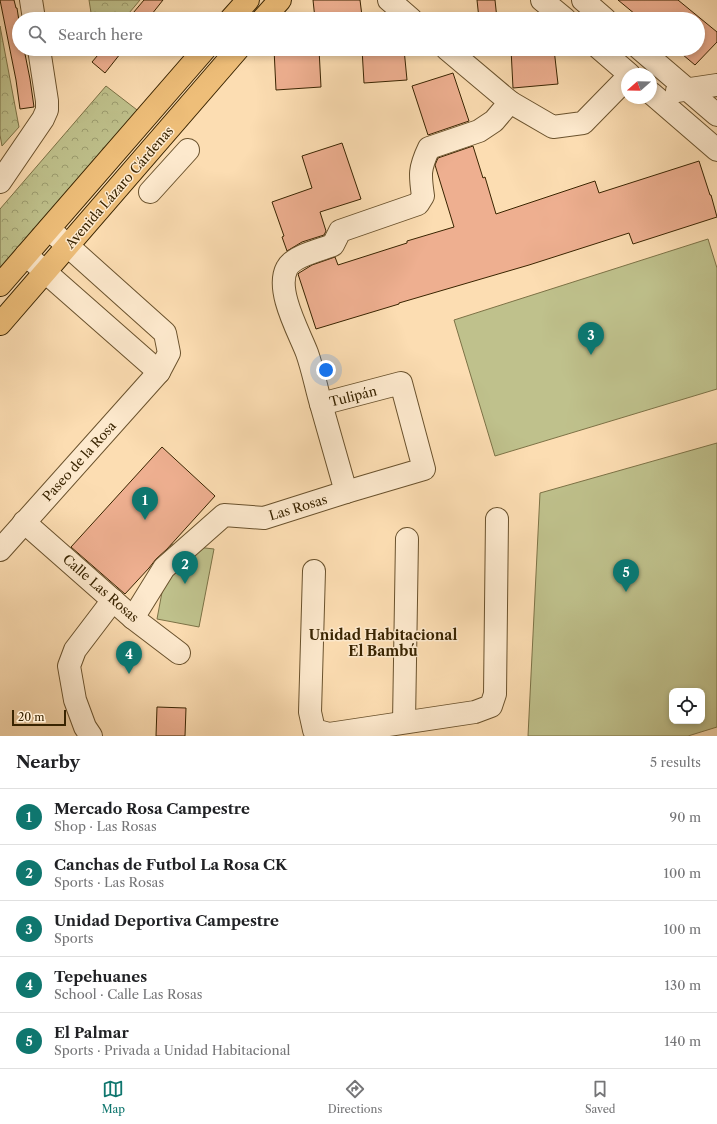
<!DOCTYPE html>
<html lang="en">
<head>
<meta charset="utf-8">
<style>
  :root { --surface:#fff; --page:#f2f2f2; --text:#202124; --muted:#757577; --line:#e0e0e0; --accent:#0f766e }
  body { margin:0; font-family:"Libre Caslon Text",serif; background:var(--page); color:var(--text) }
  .controls { position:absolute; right:12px; bottom:12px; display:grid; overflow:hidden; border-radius:8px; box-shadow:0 2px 6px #0003 }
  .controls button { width:36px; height:36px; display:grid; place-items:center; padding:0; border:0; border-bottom:1px solid var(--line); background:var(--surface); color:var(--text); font:20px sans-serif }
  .compass { position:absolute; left:621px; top:68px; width:36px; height:36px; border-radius:50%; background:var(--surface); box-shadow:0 2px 6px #0003; rotate:250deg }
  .scale { position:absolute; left:12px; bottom:10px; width:54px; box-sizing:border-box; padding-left:4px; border:2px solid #392401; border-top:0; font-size:11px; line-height:14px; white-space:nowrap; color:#392401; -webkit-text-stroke:3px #fde9cd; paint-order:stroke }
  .you { position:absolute; left:326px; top:370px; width:14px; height:14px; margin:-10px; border:3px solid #fff; border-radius:50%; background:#1a73e8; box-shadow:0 0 0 6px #1a73e833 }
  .badge { display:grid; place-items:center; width:26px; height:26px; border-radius:50%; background:var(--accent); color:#fff; font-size:13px; font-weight:700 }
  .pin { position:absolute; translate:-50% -33px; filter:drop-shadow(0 1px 2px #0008) }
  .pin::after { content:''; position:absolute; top:21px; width:14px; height:12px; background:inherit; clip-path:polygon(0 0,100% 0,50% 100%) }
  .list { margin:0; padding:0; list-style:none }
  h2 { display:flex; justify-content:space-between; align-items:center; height:52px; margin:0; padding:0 16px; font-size:17px }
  h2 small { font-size:13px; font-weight:400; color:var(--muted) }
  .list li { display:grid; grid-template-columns:26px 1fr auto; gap:12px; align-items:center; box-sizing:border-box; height:56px; padding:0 16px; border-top:1px solid var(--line) }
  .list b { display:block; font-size:15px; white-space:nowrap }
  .list p { margin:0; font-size:13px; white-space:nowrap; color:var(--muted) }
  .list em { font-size:13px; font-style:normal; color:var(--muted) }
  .icon { flex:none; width:22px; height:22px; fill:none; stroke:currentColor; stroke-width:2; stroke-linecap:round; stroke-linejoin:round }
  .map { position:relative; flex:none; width:717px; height:736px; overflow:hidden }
  .search { position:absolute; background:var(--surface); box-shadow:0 2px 6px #0003; left:12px; right:12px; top:12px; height:44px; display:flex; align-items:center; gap:10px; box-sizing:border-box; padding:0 14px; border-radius:22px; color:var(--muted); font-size:15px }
  .sheet { height:332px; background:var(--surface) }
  nav { display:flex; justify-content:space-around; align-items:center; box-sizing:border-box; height:56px; border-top:1px solid var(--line); background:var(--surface); font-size:11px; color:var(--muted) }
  nav a { display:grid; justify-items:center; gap:2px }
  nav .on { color:var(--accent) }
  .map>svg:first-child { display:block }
  .park { fill:url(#park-crowns); stroke:#7c7246 }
  .garden { fill:#bfc18c; stroke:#7c7246; fill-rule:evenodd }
  .building { fill:#eeaf90; stroke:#392401 }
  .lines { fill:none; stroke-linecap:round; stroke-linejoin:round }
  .minor-casing { stroke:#6a522d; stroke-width:24 }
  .major-casing { stroke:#392401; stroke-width:24 }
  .minor { stroke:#fde9cd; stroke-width:22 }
  .major { stroke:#eebe79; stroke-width:22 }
  .labels { text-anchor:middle; stroke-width:3; stroke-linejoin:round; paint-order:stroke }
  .street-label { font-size:13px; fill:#392401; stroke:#fde9cd }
  .neighbourhood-label { font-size:14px; font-weight:bold; fill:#392401; stroke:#fde9cd }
</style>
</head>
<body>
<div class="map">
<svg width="717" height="736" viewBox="0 0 717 736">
  <defs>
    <pattern id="park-crowns" width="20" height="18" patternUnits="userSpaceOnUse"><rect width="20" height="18" fill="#bfc18c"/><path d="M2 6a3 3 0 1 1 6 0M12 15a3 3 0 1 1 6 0" fill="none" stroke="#9c9d70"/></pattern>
  </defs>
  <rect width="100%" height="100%" fill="#fcddb2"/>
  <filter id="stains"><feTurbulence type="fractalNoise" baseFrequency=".005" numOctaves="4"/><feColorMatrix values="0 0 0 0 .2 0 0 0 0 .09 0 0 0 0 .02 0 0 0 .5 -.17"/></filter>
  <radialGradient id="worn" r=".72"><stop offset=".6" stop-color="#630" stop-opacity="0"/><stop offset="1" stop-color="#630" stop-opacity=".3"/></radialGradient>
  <!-- park -->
  <g class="park">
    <path d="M89,0H140L124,19H92Z"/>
    <path d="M0,26L19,127L2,146L0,135Z"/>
    <path d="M106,86L141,113L0,275V209Z"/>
  </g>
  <!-- garden -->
  <g class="garden">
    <path d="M708,239L717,268V389L495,456L454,320Z"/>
    <path d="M717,443V727L688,736H528L540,493ZM672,691H702V721H672Z"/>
    <path d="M171,544L214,549L199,627L157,619Z"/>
  </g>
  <!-- building -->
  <g class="building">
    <path d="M0,0H14L16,8H17L19,21V49H24L30,79L34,107L20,109L16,80Z"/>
    <path d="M144,0H163L148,19H128Z"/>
    <path d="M313,0H360L362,16L348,17V19H315Z"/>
    <path d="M477,0H495L497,19H479Z"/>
    <path d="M618,0H678L717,32V42L695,65L676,49H698V19H641Z"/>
    <path d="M103,49H124L105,73L92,62Z"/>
    <path d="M274,49H319L321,87L276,90Z"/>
    <path d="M362,49H404L407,80L364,83Z"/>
    <path d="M511,49H554L558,84L513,88Z"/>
    <path d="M453,73L469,121L428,135L412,86Z"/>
    <path d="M342,143L361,199L320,212L326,231L324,235L302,242L287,251L282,237L284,236L272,202L312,188L302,156Z"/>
    <path d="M473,146L483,178L485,177L496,214L595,181L599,193L699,161L710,195H711L717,217L633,244L629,233L529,265L399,303V304L316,329L298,274L299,273L312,265L335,257L338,265L407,243V241L454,227L435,165L438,158Z"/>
    <path d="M162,447L215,496L167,549L156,559L149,568L125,594L71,547Z"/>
    <path d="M157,707L186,708L185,736H156Z"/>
  </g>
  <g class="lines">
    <defs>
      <g id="minor">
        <path d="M31,0L34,19"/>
        <path d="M389,0L411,19"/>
        <path d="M542,0L565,19"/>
        <path d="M583,0L605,19"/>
        <path d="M447,49L510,102L553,127L583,123L627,78"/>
        <path d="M600,49L629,74"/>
        <path d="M640,49L717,115"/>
        <path d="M677,91L717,85"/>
        <path d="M651,93L717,150"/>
        <path d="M0,182L43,119L47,110V101L39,49"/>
        <path d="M150,192L188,150"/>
        <path d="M26,255L159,372"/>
        <path d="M346,492L424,469L401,383L321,404C316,387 313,370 307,353C299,332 275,290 287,268C293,256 320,250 333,245L340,231L418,204L423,196C420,175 419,169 429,148L479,131L494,121L510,102"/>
        <path d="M24,522L133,618L179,653"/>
        <path d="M0,550L159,372L169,353L165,333L49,229"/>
        <path d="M314,571L310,712L314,730L329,734L475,712L491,706L495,694L497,519"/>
        <path d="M133,618L164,568L224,515L264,518L346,492L321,404"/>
        <path d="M404,722L407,539"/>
        <path d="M91,736L85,727L75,700L69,666L75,650L113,600"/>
      </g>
      <g id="major">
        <path d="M231,19L248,0"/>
        <path d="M263,19L280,0"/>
        <path d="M0,285L205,49"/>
        <path d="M0,324L238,49"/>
      </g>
    </defs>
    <!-- minor casing -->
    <use href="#minor" class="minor-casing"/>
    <!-- major casing -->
    <use href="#major" class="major-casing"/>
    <!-- minor -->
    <use href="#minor" class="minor"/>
    <!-- major -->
    <use href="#major" class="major"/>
  </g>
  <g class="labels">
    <!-- street labels -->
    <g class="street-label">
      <text transform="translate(119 187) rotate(-49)" y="5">Avenida Lázaro Cárdenas</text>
      <text transform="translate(353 396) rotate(-14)" y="5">Tulipán</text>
      <text transform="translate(79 461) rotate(-48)" y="5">Paseo de la Rosa</text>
      <text transform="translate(298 507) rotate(-17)" y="5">Las Rosas</text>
      <text transform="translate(101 588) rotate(41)" y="5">Calle Las Rosas</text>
    </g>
    <!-- neighbourhood labels -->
    <g class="neighbourhood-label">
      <text x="383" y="640">Unidad Habitacional<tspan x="383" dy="16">El Bambú</tspan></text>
    </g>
  </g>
  <rect width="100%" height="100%" filter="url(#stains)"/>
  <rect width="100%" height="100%" fill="url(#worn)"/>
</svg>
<div class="controls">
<button><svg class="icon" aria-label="locate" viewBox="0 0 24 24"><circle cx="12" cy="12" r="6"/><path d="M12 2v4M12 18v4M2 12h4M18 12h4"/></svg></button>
</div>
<svg class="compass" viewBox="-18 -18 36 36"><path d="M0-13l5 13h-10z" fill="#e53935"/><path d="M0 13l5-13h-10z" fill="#757577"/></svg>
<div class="scale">20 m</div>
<div class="you"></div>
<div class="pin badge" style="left:145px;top:520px">1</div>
<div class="pin badge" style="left:185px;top:584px">2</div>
<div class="pin badge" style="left:591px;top:355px">3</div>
<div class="pin badge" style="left:129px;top:674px">4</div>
<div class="pin badge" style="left:626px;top:592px">5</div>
<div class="search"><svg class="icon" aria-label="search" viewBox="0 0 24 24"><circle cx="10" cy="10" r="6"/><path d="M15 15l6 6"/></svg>Search here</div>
</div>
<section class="sheet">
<h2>Nearby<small>5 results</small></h2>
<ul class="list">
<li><span class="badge">1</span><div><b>Mercado Rosa Campestre</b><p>Shop · Las Rosas</p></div><em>90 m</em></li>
<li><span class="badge">2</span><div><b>Canchas de Futbol La Rosa CK</b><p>Sports · Las Rosas</p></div><em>100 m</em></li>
<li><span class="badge">3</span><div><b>Unidad Deportiva Campestre</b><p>Sports</p></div><em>100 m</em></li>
<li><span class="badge">4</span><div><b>Tepehuanes</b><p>School · Calle Las Rosas</p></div><em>130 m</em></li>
<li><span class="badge">5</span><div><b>El Palmar</b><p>Sports · Privada a Unidad Habitacional</p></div><em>140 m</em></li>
</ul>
</section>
<nav>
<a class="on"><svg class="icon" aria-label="map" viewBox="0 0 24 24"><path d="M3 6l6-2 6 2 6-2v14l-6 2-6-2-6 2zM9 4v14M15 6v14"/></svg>Map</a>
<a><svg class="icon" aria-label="directions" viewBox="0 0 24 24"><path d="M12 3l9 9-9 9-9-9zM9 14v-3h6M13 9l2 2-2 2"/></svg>Directions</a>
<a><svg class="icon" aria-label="saved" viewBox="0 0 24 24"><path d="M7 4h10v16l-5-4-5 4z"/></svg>Saved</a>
</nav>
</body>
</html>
